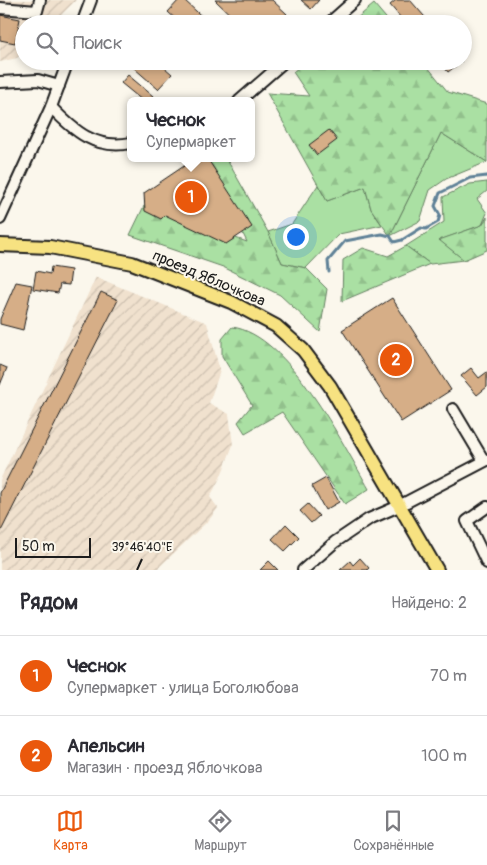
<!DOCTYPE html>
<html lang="ru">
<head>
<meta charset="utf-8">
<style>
  :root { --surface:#fff; --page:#f2f2f3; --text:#2b2b33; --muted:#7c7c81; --line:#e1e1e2; --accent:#ea580c }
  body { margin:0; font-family:Pangolin,sans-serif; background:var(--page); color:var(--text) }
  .scale { position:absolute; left:15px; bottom:12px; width:76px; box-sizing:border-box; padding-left:5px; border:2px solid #1c1c1c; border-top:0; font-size:14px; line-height:18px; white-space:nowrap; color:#1c1c1c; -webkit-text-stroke:4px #fbf7ec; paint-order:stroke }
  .you { position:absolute; left:295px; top:236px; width:18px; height:18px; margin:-12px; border:4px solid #fff; border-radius:50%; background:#1a73e8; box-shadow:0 0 0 8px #1a73e833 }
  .badge { display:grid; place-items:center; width:32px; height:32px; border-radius:50%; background:var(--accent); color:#fff; font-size:16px; font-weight:700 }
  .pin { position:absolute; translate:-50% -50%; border:2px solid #fff; box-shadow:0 1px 5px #0006 }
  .popup { position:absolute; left:127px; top:97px; width:128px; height:65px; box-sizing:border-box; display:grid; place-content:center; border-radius:8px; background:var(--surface); filter:drop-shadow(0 1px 4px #0005); font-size:16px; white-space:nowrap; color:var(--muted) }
  .popup b { font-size:19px; color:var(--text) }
  .popup::after { content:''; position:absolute; left:50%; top:100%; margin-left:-10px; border:10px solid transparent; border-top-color:var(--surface) }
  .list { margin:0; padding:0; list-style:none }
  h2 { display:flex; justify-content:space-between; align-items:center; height:65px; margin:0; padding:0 20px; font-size:21px }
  h2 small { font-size:16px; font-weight:400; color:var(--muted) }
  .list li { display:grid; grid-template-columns:32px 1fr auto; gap:15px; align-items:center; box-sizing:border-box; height:80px; padding:0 20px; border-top:1px solid var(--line) }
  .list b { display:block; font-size:19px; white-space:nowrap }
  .list p { margin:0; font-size:16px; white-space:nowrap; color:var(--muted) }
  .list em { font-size:16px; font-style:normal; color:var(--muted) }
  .icon { flex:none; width:28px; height:28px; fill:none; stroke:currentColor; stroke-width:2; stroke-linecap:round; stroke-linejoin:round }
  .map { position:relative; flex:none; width:487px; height:570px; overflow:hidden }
  .search { position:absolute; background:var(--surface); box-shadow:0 2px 8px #0003; left:15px; right:15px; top:15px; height:55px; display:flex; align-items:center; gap:12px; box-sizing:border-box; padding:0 18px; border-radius:28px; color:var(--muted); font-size:19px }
  .sheet { height:225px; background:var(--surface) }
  nav { display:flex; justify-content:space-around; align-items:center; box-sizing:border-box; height:70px; border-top:1px solid var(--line); background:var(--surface); font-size:14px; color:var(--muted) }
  nav a { display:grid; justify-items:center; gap:2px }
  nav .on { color:var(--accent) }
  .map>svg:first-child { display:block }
  .industrial { fill:url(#industrial-furrows) }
  .grass { fill:#aae0a3; stroke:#637e60 }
  .forest { fill:url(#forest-firs); stroke:#637e60 }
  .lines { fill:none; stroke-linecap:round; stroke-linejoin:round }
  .stream { stroke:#5e8197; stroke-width:3 }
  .building { fill:#d6ae87; stroke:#1c1c1c }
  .minor-casing { stroke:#1c1c1c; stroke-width:14 }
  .major-casing { stroke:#1c1c1c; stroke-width:16 }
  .minor { stroke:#fbf7ec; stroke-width:10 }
  .major { stroke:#f7e281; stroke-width:12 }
  .ticks { fill:none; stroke:#1c1c1c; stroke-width:2 }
  .labels { text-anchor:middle; stroke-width:4; stroke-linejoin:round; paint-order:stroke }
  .street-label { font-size:15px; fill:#1c1c1c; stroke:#fbf7ec }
  .ticks-label { font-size:12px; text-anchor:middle; fill:#1c1c1c; stroke:#fbf7ec; stroke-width:4; stroke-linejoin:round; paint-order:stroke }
</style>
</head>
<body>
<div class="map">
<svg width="487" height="570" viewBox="0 0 487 570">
  <defs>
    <pattern id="industrial-furrows" width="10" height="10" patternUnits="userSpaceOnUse" patternTransform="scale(1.25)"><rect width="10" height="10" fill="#f0e1ce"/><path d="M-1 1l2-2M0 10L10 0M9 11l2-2" fill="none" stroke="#cdc0b0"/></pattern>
    <pattern id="forest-firs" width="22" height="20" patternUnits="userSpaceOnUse" patternTransform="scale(1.25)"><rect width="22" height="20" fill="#aae0a3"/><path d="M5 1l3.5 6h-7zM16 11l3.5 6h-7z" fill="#92c08c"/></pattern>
  </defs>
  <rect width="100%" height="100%" fill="#fbf7ec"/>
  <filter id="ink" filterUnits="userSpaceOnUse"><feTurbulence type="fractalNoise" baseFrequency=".02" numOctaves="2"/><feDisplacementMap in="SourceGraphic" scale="10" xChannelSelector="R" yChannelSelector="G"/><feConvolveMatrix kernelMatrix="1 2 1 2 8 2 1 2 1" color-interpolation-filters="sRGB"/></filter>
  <g filter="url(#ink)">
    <!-- industrial -->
    <g class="industrial">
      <path d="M0,0H76L52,24H24V51L17,58L0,62Z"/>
      <path d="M96,277L207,323L220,371L209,403L229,414L233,445L221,476L210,497L218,508L209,520L156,570H0V480Z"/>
    </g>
    <!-- grass -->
    <g class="grass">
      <path d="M441,133L487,162L446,179L430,190L420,221L390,236Z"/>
      <path d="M487,182V191L477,199L487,213L482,225L440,240L464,260L430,264L406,246L444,222L443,197L470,184Z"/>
      <path d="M318,185L327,201L365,187L371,209L382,225L339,234L306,268L282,263L268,232L292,224Z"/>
    </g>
    <!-- forest -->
    <g class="forest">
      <path d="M374,4L391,24H350Z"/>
      <path d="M306,61H423L448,92L487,104V162L441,133L390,236L371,209L365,187L327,201L267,93L309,96L293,72Z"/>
      <path d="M206,158H226L268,232L282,263L306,268L327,289L320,332L280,295L223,267L130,235L144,206L247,242Z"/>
      <path d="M487,217V250L464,260L439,240L482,225Z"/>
      <path d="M406,246L430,264L342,301L343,260L363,248L388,256Z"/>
      <path d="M232,327C288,334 343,444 369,489L345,504L282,412L245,433L238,422L252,405L222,356V339Z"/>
    </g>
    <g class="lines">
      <!-- stream -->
      <path class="stream" d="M329,272L328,261L345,241L382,234L390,236L394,242L402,240L421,228L426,229L438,222L440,215L435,206L440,193L470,178L487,176"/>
    </g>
    <!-- building -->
    <g class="building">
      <path d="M179,0H184L210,24H181L168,12Z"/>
      <path d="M215,0H272L287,14L278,24H240Z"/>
      <path d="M301,0H319L311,9Z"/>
      <path d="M396,0H410L431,24H406L390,5Z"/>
      <path d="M0,15L20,19L15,43L0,40Z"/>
      <path d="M157,61L172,74L158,89L134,68L139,61Z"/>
      <path d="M439,61H462L448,72Z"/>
      <path d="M128,75L153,96L148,101H143L121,83Z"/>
      <path d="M329,130L337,140L317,155L309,145Z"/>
      <path d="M196,158H207L252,227L226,244L165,215L161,219L145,211L144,193Z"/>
      <path d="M51,267L71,270L69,285L60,284L58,293L33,289L36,271L50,274Z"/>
      <path d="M16,282L32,285L23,330L0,324V319Z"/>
      <path d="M101,292L118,300L0,533V493Z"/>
      <path d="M392,298L451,390L401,422L342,330Z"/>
      <path d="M0,365L7,368L0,385Z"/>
      <path d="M471,368L479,378L487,372V387L477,395L461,376Z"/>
      <path d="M326,478L339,502L325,510L312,486Z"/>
      <path d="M308,504L319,516L311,523L300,511Z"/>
      <path d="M286,524L299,537L285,551L272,539Z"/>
      <path d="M360,558L369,568L367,570H340L350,561L353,565Z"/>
      <path d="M269,561L278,570H260Z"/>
    </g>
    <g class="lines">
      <defs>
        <g id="minor">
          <path d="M0,8L37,11L40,0"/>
          <path d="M82,24L91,0"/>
          <path d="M328,24L355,0"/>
          <path d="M0,82L38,80L59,86"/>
          <path d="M239,101L285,61"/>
          <path d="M51,107C74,131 95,150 131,143"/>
          <path d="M0,219L51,107L68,61"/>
          <path d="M453,409L484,461"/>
          <path d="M487,507L467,521L487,563"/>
          <path d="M303,570L335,542L369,519L399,506L487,460"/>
        </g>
        <path id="major" d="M0,245L50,247L132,263L231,302L276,326L303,350L330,386L437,570"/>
      </defs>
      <!-- minor casing -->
      <use href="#minor" class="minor-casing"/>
      <!-- major casing -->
      <use href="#major" class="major-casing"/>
      <!-- minor -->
      <use href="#minor" class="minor"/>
      <!-- major -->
      <use href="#major" class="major"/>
    </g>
  </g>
  <!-- ticks -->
  <path class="ticks" d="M137,570L142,559"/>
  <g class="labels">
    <!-- street labels -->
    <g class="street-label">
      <text transform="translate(209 278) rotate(23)" y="5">проезд Яблочкова</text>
    </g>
  </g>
  <g class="ticks-label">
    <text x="142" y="551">39°46'40"E</text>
  </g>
</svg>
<div class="scale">50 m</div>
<div class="you"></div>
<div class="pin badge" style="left:191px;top:197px">1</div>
<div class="popup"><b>Чеснок</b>Супермаркет</div>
<div class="pin badge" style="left:396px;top:360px">2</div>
<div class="search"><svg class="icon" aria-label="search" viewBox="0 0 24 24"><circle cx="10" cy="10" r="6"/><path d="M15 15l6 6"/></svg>Поиск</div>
</div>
<section class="sheet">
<h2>Рядом<small>Найдено: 2</small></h2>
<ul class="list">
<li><span class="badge">1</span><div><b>Чеснок</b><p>Супермаркет · улица Боголюбова</p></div><em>70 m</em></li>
<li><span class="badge">2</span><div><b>Апельсин</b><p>Магазин · проезд Яблочкова</p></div><em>100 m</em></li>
</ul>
</section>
<nav>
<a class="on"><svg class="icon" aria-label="map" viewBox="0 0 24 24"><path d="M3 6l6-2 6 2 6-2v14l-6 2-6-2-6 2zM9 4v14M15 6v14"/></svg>Карта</a>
<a><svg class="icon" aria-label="directions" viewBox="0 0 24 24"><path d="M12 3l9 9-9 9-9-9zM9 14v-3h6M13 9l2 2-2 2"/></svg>Маршрут</a>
<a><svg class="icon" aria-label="saved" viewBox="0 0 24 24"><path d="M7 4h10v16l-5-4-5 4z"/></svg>Сохранённые</a>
</nav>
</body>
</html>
